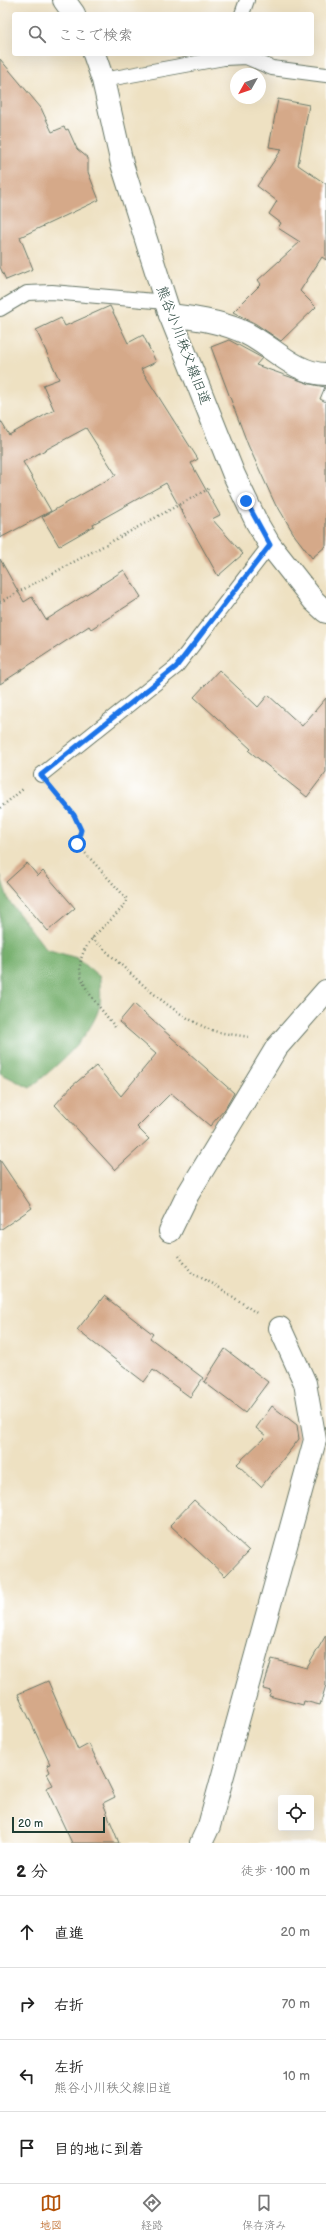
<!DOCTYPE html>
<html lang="ja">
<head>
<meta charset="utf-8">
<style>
  :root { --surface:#fff; --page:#f6f6f6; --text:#222; --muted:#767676; --line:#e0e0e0; --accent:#b45309 }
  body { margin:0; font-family:"Balsamiq Sans","Klee One",sans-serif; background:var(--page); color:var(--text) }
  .controls { position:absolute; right:12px; bottom:12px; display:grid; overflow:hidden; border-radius:4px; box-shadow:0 4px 16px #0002 }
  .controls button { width:36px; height:36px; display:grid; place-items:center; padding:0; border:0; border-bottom:1px solid var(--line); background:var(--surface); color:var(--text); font:20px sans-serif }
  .compass { position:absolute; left:230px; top:68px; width:36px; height:36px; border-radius:50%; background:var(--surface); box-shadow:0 4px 16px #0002; rotate:230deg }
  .scale { position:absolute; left:12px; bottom:10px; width:93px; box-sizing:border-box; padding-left:4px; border:2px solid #1f3d34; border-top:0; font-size:11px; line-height:14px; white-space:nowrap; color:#1f3d34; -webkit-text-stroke:3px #fff; paint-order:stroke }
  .stop { position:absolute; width:12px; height:12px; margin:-9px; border:3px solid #1a73e8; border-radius:50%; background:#fff }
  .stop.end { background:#1a73e8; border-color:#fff; box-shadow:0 1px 4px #0008 }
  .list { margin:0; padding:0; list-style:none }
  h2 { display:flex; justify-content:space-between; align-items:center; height:52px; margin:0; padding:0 16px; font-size:17px }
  h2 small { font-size:13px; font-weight:400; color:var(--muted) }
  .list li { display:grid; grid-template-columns:26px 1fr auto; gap:12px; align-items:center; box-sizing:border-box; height:72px; padding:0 16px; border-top:1px solid var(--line) }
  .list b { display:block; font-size:15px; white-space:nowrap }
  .list p { margin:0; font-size:13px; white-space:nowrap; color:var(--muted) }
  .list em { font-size:13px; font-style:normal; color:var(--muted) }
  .icon { flex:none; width:22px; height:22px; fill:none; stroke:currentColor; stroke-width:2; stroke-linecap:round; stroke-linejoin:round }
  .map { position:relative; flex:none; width:326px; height:1843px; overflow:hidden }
  .search { position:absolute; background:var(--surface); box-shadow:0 4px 16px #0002; left:12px; right:12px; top:12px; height:44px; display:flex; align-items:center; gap:10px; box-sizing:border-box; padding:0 14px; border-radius:4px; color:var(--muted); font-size:15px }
  .sheet { height:340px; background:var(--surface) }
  nav { display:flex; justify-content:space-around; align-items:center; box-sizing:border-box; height:56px; border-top:1px solid var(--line); background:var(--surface); font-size:11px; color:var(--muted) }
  nav a { display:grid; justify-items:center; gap:2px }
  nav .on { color:var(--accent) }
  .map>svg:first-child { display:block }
  .forest { fill:#77b06e; stroke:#4b7651 }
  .building { fill:#d5a989 }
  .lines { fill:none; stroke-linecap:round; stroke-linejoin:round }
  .service-casing { stroke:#677666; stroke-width:16 }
  .minor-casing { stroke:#677666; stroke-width:24 }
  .tertiary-casing { stroke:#677666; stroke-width:24 }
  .path { stroke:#677666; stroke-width:2.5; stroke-dasharray:1 3; stroke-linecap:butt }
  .service { stroke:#fff; stroke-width:14 }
  .minor { stroke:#fff; stroke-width:22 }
  .tertiary { stroke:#fff; stroke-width:22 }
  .route { stroke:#1a73e8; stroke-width:5 }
  .labels { text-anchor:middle; stroke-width:3; stroke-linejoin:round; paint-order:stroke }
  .street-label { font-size:14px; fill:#1f3d34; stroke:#fff }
</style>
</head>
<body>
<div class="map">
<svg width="326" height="1843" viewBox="0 0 326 1843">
  <rect width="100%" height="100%" fill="#fff"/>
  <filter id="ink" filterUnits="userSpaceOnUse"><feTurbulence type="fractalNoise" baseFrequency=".025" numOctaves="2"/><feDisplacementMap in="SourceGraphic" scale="8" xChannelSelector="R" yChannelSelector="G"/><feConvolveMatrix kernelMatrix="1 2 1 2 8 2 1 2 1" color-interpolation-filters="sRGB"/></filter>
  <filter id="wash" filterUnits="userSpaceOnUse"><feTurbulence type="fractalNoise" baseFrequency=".012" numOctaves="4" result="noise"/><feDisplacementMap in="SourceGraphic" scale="16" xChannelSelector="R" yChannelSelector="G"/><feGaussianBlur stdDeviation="0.9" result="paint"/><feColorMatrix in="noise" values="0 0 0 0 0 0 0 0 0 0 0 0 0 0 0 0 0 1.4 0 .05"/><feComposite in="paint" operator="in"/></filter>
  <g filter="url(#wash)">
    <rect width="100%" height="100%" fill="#eee1c2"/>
    <!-- forest -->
    <path class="forest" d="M0,875L9,901L46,949L77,958L100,977C100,986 102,999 99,1008C90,1039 54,1068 30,1088L0,1073Z"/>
    <g id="blocks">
      <!-- building -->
      <g class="building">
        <path d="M0,59L41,108L52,132L64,127L66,130L68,129L77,149L88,158V172L99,200L20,237L33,269L6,280L0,267Z"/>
        <path d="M278,99L309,105L298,165L326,184V260L322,257L300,291L316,307L281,341L256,324L233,312L261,284L258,280L300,242L278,228L281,223L269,214L277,201L257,186L282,149L269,147Z"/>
        <path d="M110,306L128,343L143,335L156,362L141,369L198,459L191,463L220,515L212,519L243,554L218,576L166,483L93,524L94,526L59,546L42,517L116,475L86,428L23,462L51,511L0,538V420L9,435L54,410L43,385L59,379L36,330L61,318L65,326Z"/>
        <path d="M229,340L262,358L256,365L310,384L325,387L320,399L326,402V546L312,558L295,536L278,507L276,506L248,445L211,347Z"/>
        <path d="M0,559L24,602L32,597L46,620L124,570L141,597L91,629L89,626L0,684Z"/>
        <path d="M219,670L258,707L268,695L302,726L326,698V772L307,797L249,751L251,749L194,697Z"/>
        <path d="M27,863L38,876L43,871L75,908L48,931L6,882Z"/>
        <path d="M134,1004L234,1093L225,1109L210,1126L171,1093L137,1127L149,1139L115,1170L55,1105L72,1086L96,1066L121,1096L156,1054L119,1022Z"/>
        <path d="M0,1160L32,1208L0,1230Z"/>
        <path d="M104,1296L153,1334L150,1338L203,1378L190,1397L153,1370L144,1382L77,1330Z"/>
        <path d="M225,1349L268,1382L245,1413L204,1382Z"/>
        <path d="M272,1406L297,1425L299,1439L261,1487L237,1464L266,1436L256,1428Z"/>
        <path d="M194,1500L249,1551L225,1576L170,1525Z"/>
        <path d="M326,1635V1685L320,1705L304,1701L303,1705L269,1696L271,1691L263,1689L272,1659L307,1668Z"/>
        <path d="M48,1681L78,1750L89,1744L115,1797L103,1803L119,1843H72L46,1788L53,1785L47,1774L50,1772L47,1765L50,1764L18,1694Z"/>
      </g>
    </g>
  </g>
  <g filter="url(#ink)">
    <use href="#blocks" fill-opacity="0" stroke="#677666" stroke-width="1"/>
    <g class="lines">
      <defs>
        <g id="service">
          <path d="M242,14L247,0"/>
          <path d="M224,58L246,57L272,68L326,75"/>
          <path d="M103,80L224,58L226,54"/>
          <path d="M0,309L27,293L52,292L166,302"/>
          <path d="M41,775L176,667L270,545"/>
        </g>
        <g id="minor">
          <path d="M170,315C194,318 217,321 239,330C268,341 293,374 326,374"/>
          <path d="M170,1231L188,1194L277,1047L326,991"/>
          <path d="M201,1843L209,1826L315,1440L305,1383L280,1328"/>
        </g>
        <g id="tertiary">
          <path d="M64,0L74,14"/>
          <path d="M94,54L103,80L122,164L170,315L234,475L257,523L270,545L314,601L326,612"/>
        </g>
      </defs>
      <!-- service casing -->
      <use href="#service" class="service-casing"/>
      <!-- minor casing -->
      <use href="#minor" class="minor-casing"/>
      <!-- tertiary casing -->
      <use href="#tertiary" class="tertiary-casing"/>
      <!-- path -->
      <g class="path">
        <path d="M0,602L210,488"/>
        <path d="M56,793L74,815L81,830L77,844L127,899C122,911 111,919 101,929C60,969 87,990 115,1027"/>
        <path d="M0,808L23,789"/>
        <path d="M92,938C129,971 164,1010 211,1030C223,1034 238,1035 250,1037"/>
        <path d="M179,1256L192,1273L217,1286L258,1314"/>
      </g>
      <!-- service -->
      <use href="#service" class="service"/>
      <!-- minor -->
      <use href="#minor" class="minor"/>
      <!-- tertiary -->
      <use href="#tertiary" class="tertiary"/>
    </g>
  </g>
  <g class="lines" filter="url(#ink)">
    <!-- route -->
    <path class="route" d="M77,844L81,830L74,815L41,775L176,667L270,545L246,501"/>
  </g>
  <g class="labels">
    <!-- street labels -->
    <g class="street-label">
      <text transform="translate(184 345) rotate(69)" y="5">熊谷小川秩父線旧道</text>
    </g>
  </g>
</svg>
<div class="controls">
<button><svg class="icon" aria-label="locate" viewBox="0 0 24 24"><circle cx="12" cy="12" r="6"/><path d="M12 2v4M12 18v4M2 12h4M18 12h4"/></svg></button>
</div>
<svg class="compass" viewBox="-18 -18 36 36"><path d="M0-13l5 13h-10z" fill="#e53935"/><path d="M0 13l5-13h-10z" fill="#767676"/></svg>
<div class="scale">20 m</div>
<div class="stop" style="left:77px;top:844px"></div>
<div class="stop end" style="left:246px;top:501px"></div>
<div class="search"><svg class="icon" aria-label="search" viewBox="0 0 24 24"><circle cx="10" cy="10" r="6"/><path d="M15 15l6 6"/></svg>ここで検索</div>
</div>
<section class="sheet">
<h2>2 分<small>徒歩 · 100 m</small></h2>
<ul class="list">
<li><svg class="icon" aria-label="ahead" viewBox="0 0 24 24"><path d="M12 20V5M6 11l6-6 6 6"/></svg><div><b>直進</b></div><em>20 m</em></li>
<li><svg class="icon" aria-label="right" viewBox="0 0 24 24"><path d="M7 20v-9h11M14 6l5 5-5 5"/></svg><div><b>右折</b></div><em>70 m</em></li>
<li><svg class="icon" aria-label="left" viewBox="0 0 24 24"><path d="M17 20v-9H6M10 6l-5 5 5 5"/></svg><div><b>左折</b><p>熊谷小川秩父線旧道</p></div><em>10 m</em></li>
<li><svg class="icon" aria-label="arrive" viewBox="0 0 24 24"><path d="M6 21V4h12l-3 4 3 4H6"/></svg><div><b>目的地に到着</b></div></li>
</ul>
</section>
<nav>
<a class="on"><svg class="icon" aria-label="map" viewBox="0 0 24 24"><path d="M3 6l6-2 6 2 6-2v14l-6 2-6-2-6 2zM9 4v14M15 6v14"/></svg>地図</a>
<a><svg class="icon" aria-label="directions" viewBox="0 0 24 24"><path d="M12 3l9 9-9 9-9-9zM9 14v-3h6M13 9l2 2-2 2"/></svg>経路</a>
<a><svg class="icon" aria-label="saved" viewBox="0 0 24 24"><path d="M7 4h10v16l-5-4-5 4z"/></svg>保存済み</a>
</nav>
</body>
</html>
